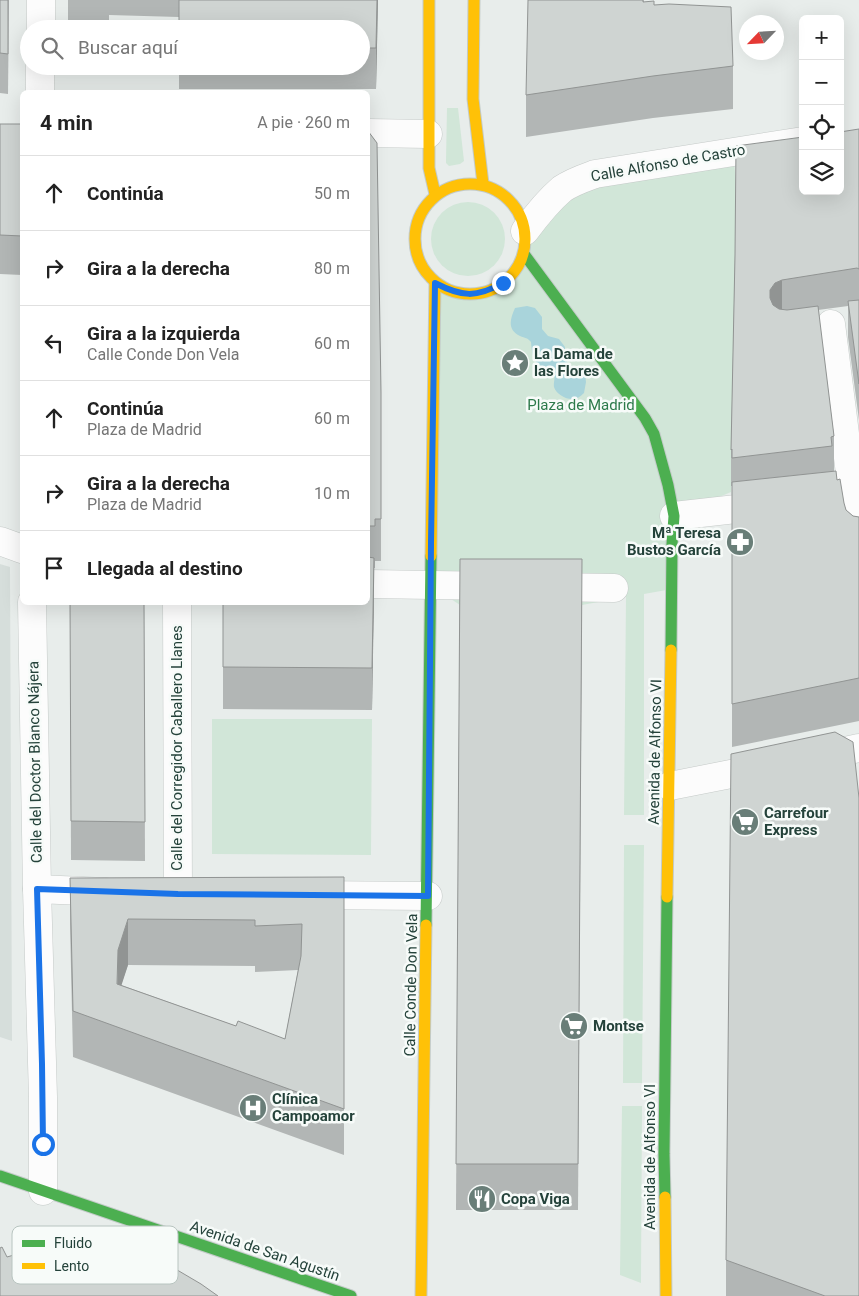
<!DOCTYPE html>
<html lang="es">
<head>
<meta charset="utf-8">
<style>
  :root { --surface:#fff; --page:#f6f6f6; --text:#222; --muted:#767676; --line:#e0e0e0 }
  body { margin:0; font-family:Roboto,sans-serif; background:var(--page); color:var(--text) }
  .controls { position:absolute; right:15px; top:15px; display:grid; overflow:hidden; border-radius:8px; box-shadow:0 5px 20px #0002 }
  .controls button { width:45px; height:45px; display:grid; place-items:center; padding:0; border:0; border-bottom:1px solid var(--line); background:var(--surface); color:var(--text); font:25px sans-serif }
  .compass { position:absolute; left:739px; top:15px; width:45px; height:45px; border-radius:50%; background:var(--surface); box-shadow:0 5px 20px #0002; rotate:245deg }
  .stop { position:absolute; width:15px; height:15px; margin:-11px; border:4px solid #1a73e8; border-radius:50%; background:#fff }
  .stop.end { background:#1a73e8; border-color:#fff; box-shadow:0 1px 5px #0008 }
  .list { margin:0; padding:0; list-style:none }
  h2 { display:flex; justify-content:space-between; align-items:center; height:65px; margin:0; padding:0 20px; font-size:21px }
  h2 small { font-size:16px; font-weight:400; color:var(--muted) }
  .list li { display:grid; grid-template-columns:32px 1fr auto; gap:15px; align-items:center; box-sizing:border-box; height:75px; padding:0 20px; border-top:1px solid var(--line) }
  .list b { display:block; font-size:19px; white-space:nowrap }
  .list p { margin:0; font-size:16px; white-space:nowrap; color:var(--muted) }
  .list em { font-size:16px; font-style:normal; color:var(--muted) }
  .icon { flex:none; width:28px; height:28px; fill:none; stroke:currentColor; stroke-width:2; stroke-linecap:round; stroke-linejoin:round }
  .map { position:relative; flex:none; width:859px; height:1296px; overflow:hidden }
  .search { position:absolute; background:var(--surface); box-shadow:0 5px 20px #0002; left:20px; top:20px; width:350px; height:55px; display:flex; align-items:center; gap:12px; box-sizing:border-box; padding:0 18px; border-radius:28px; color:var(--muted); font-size:19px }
  .panel { position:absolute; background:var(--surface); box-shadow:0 5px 20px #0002; left:20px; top:90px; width:350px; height:515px; border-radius:8px }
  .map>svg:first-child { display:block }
  .built { fill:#d6dedb }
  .green { fill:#d1e6d8 }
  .water { fill:#a9d4db }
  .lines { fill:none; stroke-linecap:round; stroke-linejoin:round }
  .street-casing { stroke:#c5cac8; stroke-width:29 }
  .fast-casing { stroke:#c3cbc8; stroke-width:13 }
  .slow-casing { stroke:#c3cbc8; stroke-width:13 }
  .street { stroke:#fcfcfc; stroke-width:28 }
  .fast { stroke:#4caf50; stroke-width:11 }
  .slow { stroke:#ffc107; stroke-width:11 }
  .wall { fill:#b2b6b5; fill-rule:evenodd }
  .shaded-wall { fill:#919493 }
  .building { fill:#cfd4d2; stroke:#919493; fill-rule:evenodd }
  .route { stroke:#1a73e8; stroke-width:6 }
  .labels { text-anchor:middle; stroke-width:5; stroke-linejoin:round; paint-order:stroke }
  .street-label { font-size:15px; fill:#24423a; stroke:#f7fbf9 }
  .poi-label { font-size:15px; font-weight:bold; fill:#24423a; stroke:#f7fbf9; text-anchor:start }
  .park-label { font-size:15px; fill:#2d7a4b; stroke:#f7fbf9 }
  .key { fill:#f7fbf9; stroke:#b8c4c0; stroke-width:1 }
  .key-label { font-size:14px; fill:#24423a }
</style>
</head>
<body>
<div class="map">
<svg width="859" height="1296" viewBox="0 0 859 1296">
  <rect width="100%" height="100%" fill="#e8edeb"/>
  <!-- built -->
  <path class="built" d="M0,564L10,567L12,1041L0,1037Z"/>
  <!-- green -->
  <g class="green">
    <path d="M447,108H458L464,161L460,164L449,166L446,163V160Z"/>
    <path d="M733,152L736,182L735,291L731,492L674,516L672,589L644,594V815H624L626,597L582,605H460L430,585L435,283L451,291L469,294L487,292L503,283L516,270L524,254L563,189Z"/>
    <circle cx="468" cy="239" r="37"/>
    <path d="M212,719H372L371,855L212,854Z"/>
    <path d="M624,845H644L642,1083H623Z"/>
    <path d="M622,1106H642L641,1283L620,1275Z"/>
  </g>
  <!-- water -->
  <path class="water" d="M527,306L535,308L542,317V329L548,336L559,339L565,347V358L569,366L579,368L585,374L586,382L584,393C581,396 577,399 573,399C567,400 556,394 554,387C553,382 557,375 552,371C549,369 544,368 541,366C532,361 532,351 531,342C528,338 525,338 520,336C507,330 510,319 515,308Z"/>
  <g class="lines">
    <defs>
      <g id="street">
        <path d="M41,29V0"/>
        <path d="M40,92V66"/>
        <path d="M368,133L428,134"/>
        <path d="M525,231C536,216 548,201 562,189C572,182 584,178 595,174L803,141"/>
        <path d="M831,324L859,544"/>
        <path d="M674,516L771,505"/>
        <path d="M0,541L22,549"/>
        <path d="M368,584L497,586"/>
        <path d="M545,587L614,588"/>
        <path d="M32,602L37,889L43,1097V1191"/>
        <path d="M177,602L178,894"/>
        <path d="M818,757L859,748"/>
        <path d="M670,786L766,767"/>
        <path d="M37,889L106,892"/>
        <path d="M307,895L428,896"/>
      </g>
      <g id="fast">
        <path d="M524,254L645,418L654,434L668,485L674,516L672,544L671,650"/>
        <path d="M426,925L431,556"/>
        <path d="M0,1176L351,1296"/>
        <path d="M665,1197L664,1154L667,897"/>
      </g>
      <g id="slow">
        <path d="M429,0V168L435,194"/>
        <path d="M474,0L473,99L483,184"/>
        <circle cx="470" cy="239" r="55"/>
        <path d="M431,556L435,283"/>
        <path d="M667,897L671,650"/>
        <path d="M665,1197L666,1296"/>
        <path d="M421,1296L426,925"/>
      </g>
    </defs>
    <!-- street casing -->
    <use href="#street" class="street-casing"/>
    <!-- fast casing -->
    <use href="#fast" class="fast-casing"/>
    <!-- slow casing -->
    <use href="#slow" class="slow-casing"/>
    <!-- street -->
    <use href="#street" class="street"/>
    <!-- fast -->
    <use href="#fast" class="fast"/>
    <!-- slow -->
    <use href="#slow" class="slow"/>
  </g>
  <!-- wall -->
  <g class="wall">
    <path d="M0,0H9L8,94L0,93Z"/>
    <path d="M68,0H378L376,89H179V66H361V29L179,17L109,15V29H68Z"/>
    <path d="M644,0V2L654,5L733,66V109L653,118L526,137V95Z"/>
    <path d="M0,124H22V275L0,274Z"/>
    <path d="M859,129V420L848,337V306L818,310L834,436V471L846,510L853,516L859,517V721L732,747V486H731V450L735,255Z"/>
    <path d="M368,131L381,393V561H375V568H374L372,710L223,709V602H368Z"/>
    <path d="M460,559L582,605L578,1210H456Z"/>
    <path d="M70,602H144L145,861L71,860Z"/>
    <path d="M344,877V1155L73,1057L70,924V878ZM128,965L255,966V972L298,970L285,1039L236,1026L121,985Z"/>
    <path d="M726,1260L859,1296H726Z"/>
  </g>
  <!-- shaded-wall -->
  <g class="shaded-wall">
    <path d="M377,0H378L376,89V48Z"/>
    <path d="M782,280V316L770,326V290L775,283Z"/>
    <path d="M374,558V600L372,710V668Z"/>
    <path d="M128,919V965L118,996L117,1030L118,950Z"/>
  </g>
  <!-- building -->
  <g class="building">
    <path d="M0,0H8V54L0,53Z"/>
    <path d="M179,0H377L376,48H361V29H179Z"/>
    <path d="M528,0H643V2L654,1V5L669,4L731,7L733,66L653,76L526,95Z"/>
    <path d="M0,124H22V236L0,235Z"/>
    <path d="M859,129V269L857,268L782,280L775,283L770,290V298L773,305L779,309L787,310L818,306L834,436L831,437L832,446L732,458V449L731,450L735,255L736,146L803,137V191H840V132Z"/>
    <path d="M368,131L377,143L381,393V519H375V526H368Z"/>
    <path d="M859,300V384L848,301Z"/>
    <path d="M836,471L837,480L840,479L844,503L846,510L853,516L859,517V678L732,704V482Z"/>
    <path d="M368,557L374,558L372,668L223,667V602H368Z"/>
    <path d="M460,559H582L578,1164H456Z"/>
    <path d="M70,602H144L145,822L71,821Z"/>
    <path d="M835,732L853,742L859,798V1296H825L726,1260L731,754Z"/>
    <path d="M344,877V1109L73,1011L70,878ZM128,919L255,920V926L302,924L301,956L285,1039L238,1021L236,1026L117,984L118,950Z"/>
    <path d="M120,1239L169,1253L167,1264L201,1284L218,1296H0V1248L2,1247L7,1257L38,1248L83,1245L119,1248Z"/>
  </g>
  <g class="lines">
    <!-- route -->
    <path class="route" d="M43,1144L42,1064L37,889L178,894L428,896L431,543L435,283C462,297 476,298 503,283"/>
  </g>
  <!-- icons -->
  <defs>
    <symbol id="sight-disc" viewBox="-11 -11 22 22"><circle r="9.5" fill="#697e78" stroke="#f7fbf9"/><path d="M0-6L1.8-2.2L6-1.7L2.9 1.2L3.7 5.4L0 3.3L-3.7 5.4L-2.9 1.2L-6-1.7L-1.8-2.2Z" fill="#fff"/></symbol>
    <symbol id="pharmacy-disc" viewBox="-11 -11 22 22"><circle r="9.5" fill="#697e78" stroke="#f7fbf9"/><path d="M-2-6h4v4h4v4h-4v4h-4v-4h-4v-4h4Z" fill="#fff"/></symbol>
    <symbol id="supermarket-disc" viewBox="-11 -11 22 22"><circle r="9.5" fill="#697e78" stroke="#f7fbf9"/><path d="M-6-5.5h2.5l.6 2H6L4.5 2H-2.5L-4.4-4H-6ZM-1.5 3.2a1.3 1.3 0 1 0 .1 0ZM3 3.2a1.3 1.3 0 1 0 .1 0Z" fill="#fff"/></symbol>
    <symbol id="hospital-disc" viewBox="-11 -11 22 22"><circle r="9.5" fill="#697e78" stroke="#f7fbf9"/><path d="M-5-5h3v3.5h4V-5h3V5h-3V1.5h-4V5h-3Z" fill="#fff"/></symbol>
    <symbol id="restaurant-disc" viewBox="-11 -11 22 22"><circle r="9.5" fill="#697e78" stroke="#f7fbf9"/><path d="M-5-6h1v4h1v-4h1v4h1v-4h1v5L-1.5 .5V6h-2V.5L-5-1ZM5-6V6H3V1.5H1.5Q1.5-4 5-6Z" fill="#fff"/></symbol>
  </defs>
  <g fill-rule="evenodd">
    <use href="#sight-disc" x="499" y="347" width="32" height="32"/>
    <use href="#pharmacy-disc" x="724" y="526" width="32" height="32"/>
    <use href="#supermarket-disc" x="729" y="806" width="32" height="32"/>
    <use href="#supermarket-disc" x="558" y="1010" width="32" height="32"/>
    <use href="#hospital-disc" x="237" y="1092" width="32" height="32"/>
    <use href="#restaurant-disc" x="466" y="1183" width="32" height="32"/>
  </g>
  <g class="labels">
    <!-- street labels -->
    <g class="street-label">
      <text transform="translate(668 163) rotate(-10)" y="5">Calle Alfonso de Castro</text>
      <text transform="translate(177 748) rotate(-90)" y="5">Calle del Corregidor Caballero Llanes</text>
      <text transform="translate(655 752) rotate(-89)" y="5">Avenida de Alfonso VI</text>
      <text transform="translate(35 762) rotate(-91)" y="5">Calle del Doctor Blanco Nájera</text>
      <text transform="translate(411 985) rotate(-89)" y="5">Calle Conde Don Vela</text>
      <text transform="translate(650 1157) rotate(-90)" y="5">Avenida de Alfonso VI</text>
      <text transform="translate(265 1251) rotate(19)" y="5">Avenida de San Agustín</text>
    </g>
    <!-- poi labels -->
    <g class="poi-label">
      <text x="534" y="359">La Dama de<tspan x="534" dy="17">las Flores</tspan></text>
      <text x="721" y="538" text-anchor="end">Mª Teresa<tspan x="721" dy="17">Bustos García</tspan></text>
      <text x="764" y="818">Carrefour<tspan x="764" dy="17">Express</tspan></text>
      <text x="593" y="1031">Montse</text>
      <text x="272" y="1104">Clínica<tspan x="272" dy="17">Campoamor</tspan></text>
      <text x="501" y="1204">Copa Viga</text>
    </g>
    <!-- park labels -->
    <g class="park-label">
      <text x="581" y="410">Plaza de Madrid</text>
    </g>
  </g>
  <!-- legend -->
  <rect x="12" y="1226" width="166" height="58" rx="8" class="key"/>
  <rect x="22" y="1240" width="23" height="7" fill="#4caf50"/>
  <rect x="22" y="1263" width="23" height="6" fill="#ffc107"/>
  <g class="key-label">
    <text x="54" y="1248">Fluido</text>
    <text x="54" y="1271">Lento</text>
  </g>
</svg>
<div class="controls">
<button>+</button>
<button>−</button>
<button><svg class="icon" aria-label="locate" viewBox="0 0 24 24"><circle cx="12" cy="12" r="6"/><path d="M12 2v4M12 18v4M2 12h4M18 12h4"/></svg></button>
<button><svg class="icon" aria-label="layers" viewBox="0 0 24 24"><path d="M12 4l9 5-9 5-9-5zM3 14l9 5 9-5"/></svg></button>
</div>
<svg class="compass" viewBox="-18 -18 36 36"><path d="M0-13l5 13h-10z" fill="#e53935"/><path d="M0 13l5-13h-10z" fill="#767676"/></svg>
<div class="stop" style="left:43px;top:1144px"></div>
<div class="stop end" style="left:503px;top:283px"></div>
<div class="search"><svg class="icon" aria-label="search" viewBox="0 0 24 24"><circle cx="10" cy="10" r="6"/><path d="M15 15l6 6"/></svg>Buscar aquí</div>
<section class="panel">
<h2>4 min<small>A pie · 260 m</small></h2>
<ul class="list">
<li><svg class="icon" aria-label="ahead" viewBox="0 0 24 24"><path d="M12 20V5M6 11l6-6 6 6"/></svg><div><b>Continúa</b></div><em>50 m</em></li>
<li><svg class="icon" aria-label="right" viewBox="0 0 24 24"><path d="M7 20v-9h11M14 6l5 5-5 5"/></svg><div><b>Gira a la derecha</b></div><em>80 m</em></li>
<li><svg class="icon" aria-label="left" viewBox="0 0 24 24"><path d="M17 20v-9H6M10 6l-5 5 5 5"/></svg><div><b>Gira a la izquierda</b><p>Calle Conde Don Vela</p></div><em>60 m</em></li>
<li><svg class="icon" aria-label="ahead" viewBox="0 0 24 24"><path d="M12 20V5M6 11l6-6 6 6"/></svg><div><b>Continúa</b><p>Plaza de Madrid</p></div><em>60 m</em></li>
<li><svg class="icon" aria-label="right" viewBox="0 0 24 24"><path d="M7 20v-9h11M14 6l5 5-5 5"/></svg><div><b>Gira a la derecha</b><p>Plaza de Madrid</p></div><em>10 m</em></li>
<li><svg class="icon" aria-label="arrive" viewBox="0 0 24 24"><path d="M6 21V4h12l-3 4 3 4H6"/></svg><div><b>Llegada al destino</b></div></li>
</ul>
</section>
</div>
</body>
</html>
